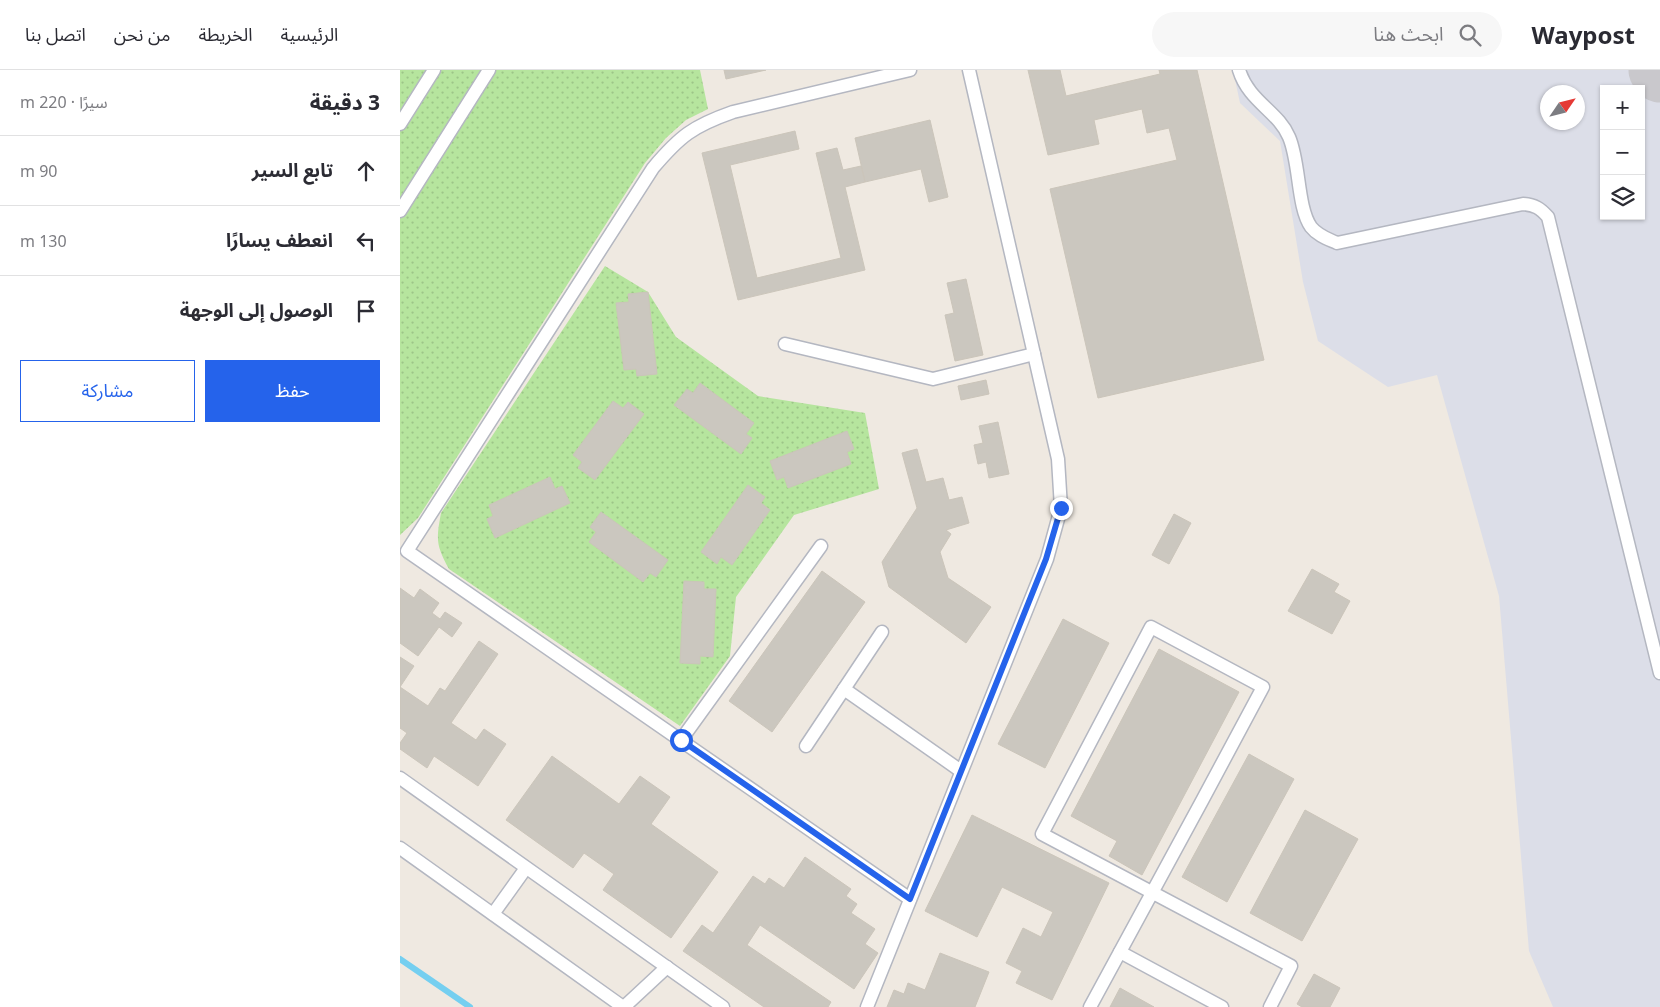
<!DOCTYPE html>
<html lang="ar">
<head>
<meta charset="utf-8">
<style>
  :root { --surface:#fff; --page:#f7f7f7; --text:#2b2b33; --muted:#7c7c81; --line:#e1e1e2; --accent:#2563eb }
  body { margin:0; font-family:"Noto Sans","Noto Sans Arabic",sans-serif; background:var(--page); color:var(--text); direction:rtl }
  .controls { position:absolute; right:15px; top:15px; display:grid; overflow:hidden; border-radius:0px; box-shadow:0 1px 4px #0004 }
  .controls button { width:45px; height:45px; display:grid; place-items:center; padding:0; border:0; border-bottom:1px solid var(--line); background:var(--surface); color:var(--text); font:25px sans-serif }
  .compass { position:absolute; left:1140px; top:15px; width:45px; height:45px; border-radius:50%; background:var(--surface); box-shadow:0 1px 4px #0004; rotate:55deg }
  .stop { position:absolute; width:15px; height:15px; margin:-11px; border:4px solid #2563eb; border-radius:50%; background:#fff }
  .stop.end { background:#2563eb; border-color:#fff; box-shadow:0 1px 5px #0008 }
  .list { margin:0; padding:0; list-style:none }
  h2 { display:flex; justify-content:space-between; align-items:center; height:65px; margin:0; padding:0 20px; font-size:21px }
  h2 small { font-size:16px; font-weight:400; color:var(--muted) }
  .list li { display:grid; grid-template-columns:32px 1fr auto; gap:15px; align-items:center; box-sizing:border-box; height:70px; padding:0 20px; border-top:1px solid var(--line) }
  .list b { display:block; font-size:19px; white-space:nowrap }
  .list em { font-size:16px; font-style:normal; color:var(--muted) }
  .actions { display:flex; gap:10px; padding:15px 20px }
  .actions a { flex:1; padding:11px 0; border:1px solid var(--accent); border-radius:0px; text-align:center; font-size:18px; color:var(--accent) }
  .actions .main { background:var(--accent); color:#fff }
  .icon { flex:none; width:28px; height:28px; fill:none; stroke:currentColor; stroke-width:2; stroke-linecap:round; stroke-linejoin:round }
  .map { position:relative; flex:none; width:1260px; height:937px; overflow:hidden; direction:ltr }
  header { display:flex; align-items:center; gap:30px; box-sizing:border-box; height:70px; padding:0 25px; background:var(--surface); border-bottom:1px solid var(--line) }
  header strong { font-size:24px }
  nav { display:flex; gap:28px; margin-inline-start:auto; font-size:18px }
  .search { width:350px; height:45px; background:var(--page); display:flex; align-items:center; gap:12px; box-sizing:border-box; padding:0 18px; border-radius:28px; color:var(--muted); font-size:19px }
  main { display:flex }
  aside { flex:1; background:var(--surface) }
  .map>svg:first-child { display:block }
  .airport { fill:#dcdee8; fill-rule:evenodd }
  .grass { fill:url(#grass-dots) }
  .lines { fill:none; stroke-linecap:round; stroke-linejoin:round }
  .stream { stroke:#75cff0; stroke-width:6 }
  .taxiway { stroke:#c9c8cc; stroke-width:59 }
  .building { fill:#cbc7bf; stroke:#cbc5ba }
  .lane-casing { stroke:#b4b7c1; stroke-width:15 }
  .lane { stroke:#fff; stroke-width:12 }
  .route { stroke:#2563eb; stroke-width:6 }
</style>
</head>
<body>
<header>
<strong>Waypost</strong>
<div class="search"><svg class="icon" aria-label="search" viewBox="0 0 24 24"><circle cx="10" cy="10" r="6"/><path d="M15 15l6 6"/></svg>ابحث هنا</div>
<nav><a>الرئيسية</a><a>الخريطة</a><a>من نحن</a><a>اتصل بنا</a></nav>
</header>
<main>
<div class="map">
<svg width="1260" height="937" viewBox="0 0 1260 937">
  <defs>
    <pattern id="grass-dots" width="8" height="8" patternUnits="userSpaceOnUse" patternTransform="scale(1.25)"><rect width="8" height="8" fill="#b6e59e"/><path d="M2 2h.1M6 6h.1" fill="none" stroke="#9dc588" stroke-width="1.8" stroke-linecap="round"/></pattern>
  </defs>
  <rect width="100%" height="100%" fill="#efe9e1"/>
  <!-- airport -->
  <path class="airport" d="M833,0H1260V937H1153L1129,881L1099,526L1037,305L988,317L918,271L903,212L880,71L840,33ZM1204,19H1241V146H1204ZM1148,22H1178V52H1148Z"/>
  <!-- grass -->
  <g class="grass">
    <path d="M0,0H300L308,39L286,50L266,68L245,93L18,448L0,465Z"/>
    <path d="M205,196L248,222L276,267L358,326L465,343L479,419L394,445L336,527L330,586L280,656L49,499C36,475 36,470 41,443Z"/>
  </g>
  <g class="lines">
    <!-- stream -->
    <path class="stream" d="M0,889L70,937"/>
    <!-- taxiway -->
    <path class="taxiway" d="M1258,0L1260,3"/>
  </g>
  <!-- building -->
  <g class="building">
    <path d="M324,0H366L326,9Z"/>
    <path d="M628,0H660L666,26L760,4L759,0H797L864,290L698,328L650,119L777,90L769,58L747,63L742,39L694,50L699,74L648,85Z"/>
    <path d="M530,50L548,127L529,132L521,99L465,112L455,68Z"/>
    <path d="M395,61L399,79L330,95L357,208L441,188L416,83L437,78L443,100L461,96L465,112L445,117L465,200L338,230L302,83Z"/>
    <path d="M566,209L583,285L555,291L545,245L554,243L547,213Z"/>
    <path d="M248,222L257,304L237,306L236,299L224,300L216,233L229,232L228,224Z"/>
    <path d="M586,310L589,324L561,330L558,316Z"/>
    <path d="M300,313L354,353L346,364L352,368L341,384L274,335L287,319L293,323Z"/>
    <path d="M213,331L223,338L228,332L244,344L195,410L178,398L182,392L173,385Z"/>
    <path d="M598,352L609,404L589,408L586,392L578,394L574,375L583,373L579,356Z"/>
    <path d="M447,361L454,379L447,382L451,394L388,418L384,407L377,410L370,391Z"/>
    <path d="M517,379L526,412L543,408L549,430L562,427L569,453L546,460L551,464L540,482L548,508L591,537L566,573L489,517L482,492L517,438L502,383Z"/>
    <path d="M150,407L155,419L162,416L170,433L95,468L87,449L93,446L89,435Z"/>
    <path d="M348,415L365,427L361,433L370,440L332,495L321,487L317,494L301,482Z"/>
    <path d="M201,442L268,490L256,507L250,503L243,512L189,472L196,462L190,457Z"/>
    <path d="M774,444L791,453L769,494L752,485Z"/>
    <path d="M912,499L939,514L934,522L950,531L932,564L888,541Z"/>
    <path d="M422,501L465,532L372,662L329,631Z"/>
    <path d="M284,511L304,512V519H316L313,587L300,586V594L280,593Z"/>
    <path d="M0,518L14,528L20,519L39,533L32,543L40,549L45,542L62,553L52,567L39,557L18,586L0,573Z"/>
    <path d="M663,549L709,573L645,698L598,674Z"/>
    <path d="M79,571L98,584L51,653L76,670L84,659L106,674L78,716L34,686L27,698L0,679V673L7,663L0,658V617L28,636L40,618L45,621Z"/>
    <path d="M759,579L839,622L742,805L709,786L717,771L671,746Z"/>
    <path d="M0,587L14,596L0,617Z"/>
    <path d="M849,684L894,709L827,832L782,807Z"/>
    <path d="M152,686L219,734L240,706L270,727L251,754L318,802L271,868L203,820L214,804L184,783L173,798L106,750Z"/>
    <path d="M905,740L958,769L902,871L850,843Z"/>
    <path d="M572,745L709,813L652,930L616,913L622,901L606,893L623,858L641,867L653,842L602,817L577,867L525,841Z"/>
    <path d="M405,787L451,819L446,826L457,834L451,843L475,859L465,874L478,883L454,919L360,855L347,875L431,932L428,937H364L283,881L302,855L313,863L353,806L365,814L369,808L384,818Z"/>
    <path d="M540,883L589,902L575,937H487L494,920L504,924L508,913L525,920Z"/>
    <path d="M914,904L940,918L930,937H902L897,934Z"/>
    <path d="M720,918L754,937H710Z"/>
  </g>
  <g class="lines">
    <defs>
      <g id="lane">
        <path d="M510,0L333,42C293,56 280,66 253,98L7,481L510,829"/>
        <path d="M839,0C849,32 878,41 889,67C900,92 897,137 911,157C918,166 928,169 937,173L1123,134C1135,135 1140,138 1148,147L1260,603"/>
        <path d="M0,54L34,0"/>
        <path d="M0,141L89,0"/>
        <path d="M385,274L533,309L634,284"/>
        <path d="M444,619L561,701"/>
        <path d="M281,670L421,476"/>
        <path d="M406,676L482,562"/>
        <path d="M0,708L323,937"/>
        <path d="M0,778L223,937"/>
        <path d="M93,844L126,798"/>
        <path d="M720,882L822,937"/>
        <path d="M224,937L267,897"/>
        <path d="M467,937L647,489L661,438L658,389L569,0"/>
        <path d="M690,937C748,831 806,724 863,617L751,557L642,764L891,896L870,937"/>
      </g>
    </defs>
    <!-- lane casing -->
    <use href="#lane" class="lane-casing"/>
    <!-- lane -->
    <use href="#lane" class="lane"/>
  </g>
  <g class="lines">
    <!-- route -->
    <path class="route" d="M281,670L510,829L646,489L661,438"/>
  </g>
</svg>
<div class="controls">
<button>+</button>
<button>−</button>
<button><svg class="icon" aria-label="layers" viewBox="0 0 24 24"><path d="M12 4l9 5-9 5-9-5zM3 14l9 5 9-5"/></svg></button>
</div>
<svg class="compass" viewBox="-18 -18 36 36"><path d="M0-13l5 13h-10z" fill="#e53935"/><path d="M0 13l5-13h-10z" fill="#7c7c81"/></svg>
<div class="stop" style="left:281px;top:670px"></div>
<div class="stop end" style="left:661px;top:438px"></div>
</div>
<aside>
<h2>3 دقيقة<small>سيرًا · 220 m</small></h2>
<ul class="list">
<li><svg class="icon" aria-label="ahead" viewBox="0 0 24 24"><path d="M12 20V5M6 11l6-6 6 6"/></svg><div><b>تابع السير</b></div><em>90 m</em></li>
<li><svg class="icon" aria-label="left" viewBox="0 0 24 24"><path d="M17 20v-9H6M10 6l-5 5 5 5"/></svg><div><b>انعطف يسارًا</b></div><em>130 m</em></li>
<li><svg class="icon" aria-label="arrive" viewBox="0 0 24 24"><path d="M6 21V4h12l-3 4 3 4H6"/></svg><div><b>الوصول إلى الوجهة</b></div></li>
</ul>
<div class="actions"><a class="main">حفظ</a><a>مشاركة</a></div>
</aside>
</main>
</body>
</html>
